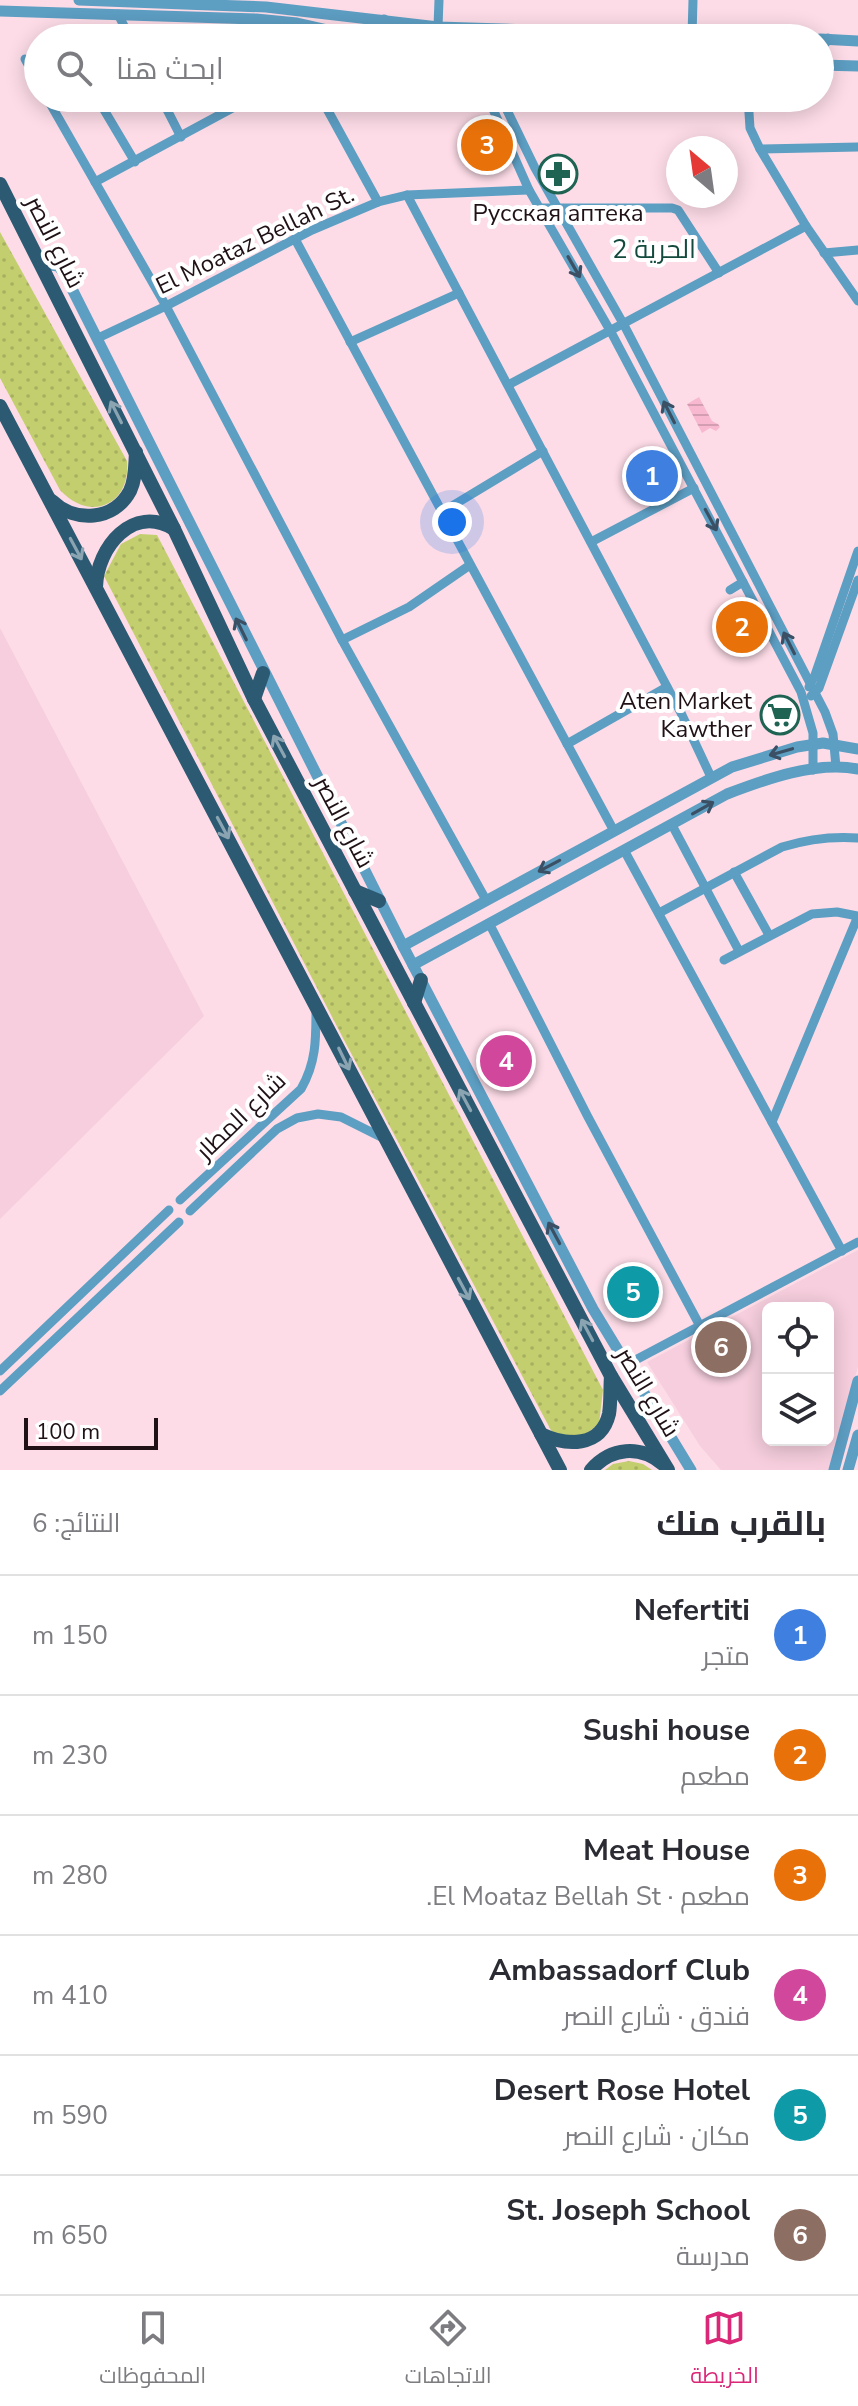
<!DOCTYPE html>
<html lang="ar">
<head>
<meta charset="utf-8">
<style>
  :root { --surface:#fff; --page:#f2f2f3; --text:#2b2b33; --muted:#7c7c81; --line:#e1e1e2; --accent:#db2777 }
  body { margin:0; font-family:"Nunito Sans",Cairo,sans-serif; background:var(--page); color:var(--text); direction:rtl }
  .controls { position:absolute; right:24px; bottom:24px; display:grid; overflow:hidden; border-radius:12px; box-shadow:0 4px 20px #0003 }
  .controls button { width:72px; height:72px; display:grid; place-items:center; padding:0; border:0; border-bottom:2px solid var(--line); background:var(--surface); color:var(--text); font:40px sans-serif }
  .compass { position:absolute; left:666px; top:136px; width:72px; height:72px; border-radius:50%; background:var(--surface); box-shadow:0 4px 20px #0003; rotate:331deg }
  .scale { position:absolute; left:24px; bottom:20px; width:134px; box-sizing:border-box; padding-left:8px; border:4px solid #1f1116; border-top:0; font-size:22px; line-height:28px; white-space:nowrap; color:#1f1116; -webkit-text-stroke:6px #fff; paint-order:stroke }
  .you { position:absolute; left:452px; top:522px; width:28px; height:28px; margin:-20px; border:6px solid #fff; border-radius:50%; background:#1a73e8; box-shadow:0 0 0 12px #1a73e833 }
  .badge { display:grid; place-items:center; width:52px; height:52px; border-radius:50%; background:var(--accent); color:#fff; font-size:26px; font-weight:700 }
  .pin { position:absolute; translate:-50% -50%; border:4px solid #fff; box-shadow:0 2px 8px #0006 }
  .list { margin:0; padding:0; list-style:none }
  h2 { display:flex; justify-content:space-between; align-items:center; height:104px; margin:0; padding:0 32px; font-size:34px }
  h2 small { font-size:26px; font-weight:400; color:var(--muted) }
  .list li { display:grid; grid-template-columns:52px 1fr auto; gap:24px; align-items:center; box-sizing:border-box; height:120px; padding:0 32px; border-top:2px solid var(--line) }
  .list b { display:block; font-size:30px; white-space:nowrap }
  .list p { margin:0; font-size:26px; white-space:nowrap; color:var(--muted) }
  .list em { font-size:26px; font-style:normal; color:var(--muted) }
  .icon { flex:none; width:44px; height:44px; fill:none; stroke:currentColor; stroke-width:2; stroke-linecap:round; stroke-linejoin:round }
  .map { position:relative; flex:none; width:858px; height:1470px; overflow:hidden; direction:ltr }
  .search { position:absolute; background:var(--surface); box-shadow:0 4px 20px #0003; left:24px; right:24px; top:24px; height:88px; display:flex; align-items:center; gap:20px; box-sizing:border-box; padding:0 28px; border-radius:44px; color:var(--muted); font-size:30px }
  .sheet { height:824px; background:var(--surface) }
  nav { display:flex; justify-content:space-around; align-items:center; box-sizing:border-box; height:112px; border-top:2px solid var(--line); background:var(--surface); font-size:22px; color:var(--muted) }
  nav a { display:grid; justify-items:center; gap:4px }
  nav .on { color:var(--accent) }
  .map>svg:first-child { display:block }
  .built { fill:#f6cedd; fill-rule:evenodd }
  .green { fill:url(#green-dots) }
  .water { fill:url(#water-rules) }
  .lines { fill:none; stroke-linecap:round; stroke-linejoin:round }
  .minor { stroke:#5d9ec3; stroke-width:9 }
  .tertiary { stroke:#5d9ec3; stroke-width:11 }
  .primary { stroke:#2c5a73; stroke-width:14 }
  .oneway { stroke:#3b5064 }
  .oneway2 { stroke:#8ba4b2 }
  .labels { text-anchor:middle; stroke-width:8; stroke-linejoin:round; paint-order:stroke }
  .poi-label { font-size:24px; fill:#1f1116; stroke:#fff }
  .street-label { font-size:24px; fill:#1f1116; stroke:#fff }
  .neighbourhood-label { font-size:26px; fill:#144a3e; stroke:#fff }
</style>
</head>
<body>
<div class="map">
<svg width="858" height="1470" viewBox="0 0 858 1470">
  <defs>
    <pattern id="green-dots" width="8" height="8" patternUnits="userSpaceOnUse" patternTransform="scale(2)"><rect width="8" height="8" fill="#c3ce6f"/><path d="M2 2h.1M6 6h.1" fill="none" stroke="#a7b05f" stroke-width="1.8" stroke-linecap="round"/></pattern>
    <pattern id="water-rules" width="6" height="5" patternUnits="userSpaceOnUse" patternTransform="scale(2)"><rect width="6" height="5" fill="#f8b9d0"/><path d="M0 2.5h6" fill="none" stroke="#d49eb2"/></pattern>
  </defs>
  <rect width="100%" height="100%" fill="#fddce7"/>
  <!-- built -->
  <g class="built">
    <path d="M0,628L204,1016L0,1219Z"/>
    <path d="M858,1250V1367L829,1470H721L700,1446L647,1362ZM768,1308H828V1440H768Z"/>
  </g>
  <!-- green -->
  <g class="green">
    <path d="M0,232L127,461C131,505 90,523 60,490L0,378Z"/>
    <path d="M140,534L157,535L603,1390L599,1424L582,1437L554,1436L343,1038L104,576L121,544Z"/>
    <path d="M629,1461L643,1464L652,1470H605L613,1464Z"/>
  </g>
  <!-- water -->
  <path class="water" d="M699,397L712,421L718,424L720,427L716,431L710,428L702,433L687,404Z"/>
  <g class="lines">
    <!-- minor -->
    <g class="minor">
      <path d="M118,14L130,38"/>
      <path d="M438,27L439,0"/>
      <path d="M692,36L693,0"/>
      <path d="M25,59L38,82"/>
      <path d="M47,98L166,306L342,640L486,900"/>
      <path d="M97,98L135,162"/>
      <path d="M161,98L181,137"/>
      <path d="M321,98L378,202"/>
      <path d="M488,98L529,190L611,332L801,692L813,733V770"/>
      <path d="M501,98L535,168L624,325L825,712L833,734L836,767"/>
      <path d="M748,98L750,128L760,149L806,226L858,301"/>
      <path d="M760,149L858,147"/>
      <path d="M95,182L251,98"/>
      <path d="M407,195L681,713L711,777"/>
      <path d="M540,208H672L678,210L719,273"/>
      <path d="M295,239L614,831"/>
      <path d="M824,253L858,250"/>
      <path d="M98,338L166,306L312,230L378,202L407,195L529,190"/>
      <path d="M350,342L459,293"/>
      <path d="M508,385L806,226"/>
      <path d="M442,512L543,451"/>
      <path d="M591,542L694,488"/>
      <path d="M730,590L743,582"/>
      <path d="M342,640L409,607L470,565"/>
      <path d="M809,687L815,675L858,551"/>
      <path d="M811,696L819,688L858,580"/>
      <path d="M567,744L667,687"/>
      <path d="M672,825L739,951"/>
      <path d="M624,850L842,1251"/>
      <path d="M734,872L769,935"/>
      <path d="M659,913L782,847C808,839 831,836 858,838"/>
      <path d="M489,923L588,1117L700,1326"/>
      <path d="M724,960L812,914L837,912L858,916L772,1122"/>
      <path d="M180,1200L301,1089C316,1063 316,1040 316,1011"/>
      <path d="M190,1211L277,1129L297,1118L318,1114L341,1117L383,1138"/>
      <path d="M626,1365L858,1242"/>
      <path d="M0,1371L169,1210"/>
      <path d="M0,1391L179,1222"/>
    </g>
    <!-- tertiary -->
    <g class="tertiary">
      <path d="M79,0L266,7L438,27L772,38"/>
      <path d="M0,11L256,19L297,23L363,38"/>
      <path d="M380,38L385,30L384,20"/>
      <path d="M820,39L858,41"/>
      <path d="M828,39L823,44L820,55L828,65"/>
      <path d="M820,65L858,66"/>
      <path d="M42,264L58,266L64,273L403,946L593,1309L691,1470"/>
      <path d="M403,946L732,767L797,747L823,743L858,749"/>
      <path d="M413,965L727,794C766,779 816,761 858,769"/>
      <path d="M834,1470L858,1381"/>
      <path d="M848,1470L858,1435"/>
    </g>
    <!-- primary -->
    <g class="primary">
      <path d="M0,184L174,529L254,699L611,1376L668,1470"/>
      <path d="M0,406L560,1470"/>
      <path d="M52,501C75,523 114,521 130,491C136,479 135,465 136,452"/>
      <path d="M96,587C97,547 133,504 174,529"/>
      <path d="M254,699L263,673"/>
      <path d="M355,891L379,901"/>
      <path d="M414,1003L421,980"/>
      <path d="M541,1434C566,1446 601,1448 609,1414C611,1402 610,1388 611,1376"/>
      <path d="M591,1470C611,1447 640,1445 663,1464"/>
    </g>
  </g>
  <!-- one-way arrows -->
  <defs><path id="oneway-shaft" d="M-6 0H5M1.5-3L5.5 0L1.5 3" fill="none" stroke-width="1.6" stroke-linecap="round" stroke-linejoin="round" transform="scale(2)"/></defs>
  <g class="oneway">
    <use href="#oneway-shaft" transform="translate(574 267) rotate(60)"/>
    <use href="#oneway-shaft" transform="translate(669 412) rotate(-117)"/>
    <use href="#oneway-shaft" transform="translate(711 520) rotate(62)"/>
    <use href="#oneway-shaft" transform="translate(241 629) rotate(-116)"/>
    <use href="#oneway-shaft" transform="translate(789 643) rotate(-117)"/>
    <use href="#oneway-shaft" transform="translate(781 752) rotate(164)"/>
    <use href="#oneway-shaft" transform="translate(703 808) rotate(-29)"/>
    <use href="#oneway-shaft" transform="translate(549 866) rotate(152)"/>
    <use href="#oneway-shaft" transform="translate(554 1233) rotate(-118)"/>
  </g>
  <g class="oneway2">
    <use href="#oneway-shaft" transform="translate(116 412) rotate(-117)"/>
    <use href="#oneway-shaft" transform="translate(76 549) rotate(62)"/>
    <use href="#oneway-shaft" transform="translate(279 746) rotate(-118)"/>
    <use href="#oneway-shaft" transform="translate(223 828) rotate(62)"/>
    <use href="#oneway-shaft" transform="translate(344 1059) rotate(64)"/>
    <use href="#oneway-shaft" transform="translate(465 1100) rotate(-118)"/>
    <use href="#oneway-shaft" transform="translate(464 1289) rotate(62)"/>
    <use href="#oneway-shaft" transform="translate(587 1330) rotate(-118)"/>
  </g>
  <!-- icons -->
  <defs>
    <symbol id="pharmacy-ring" viewBox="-11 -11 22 22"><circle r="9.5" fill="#fff" stroke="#1f6353" stroke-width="1.5"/><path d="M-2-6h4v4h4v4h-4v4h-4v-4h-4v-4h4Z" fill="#1f6353"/></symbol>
    <symbol id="supermarket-ring" viewBox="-11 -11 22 22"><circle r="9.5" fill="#fff" stroke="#1f6353" stroke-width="1.5"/><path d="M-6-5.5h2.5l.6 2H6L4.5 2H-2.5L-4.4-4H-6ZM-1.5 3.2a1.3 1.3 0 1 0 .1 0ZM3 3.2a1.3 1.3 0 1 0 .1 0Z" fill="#1f6353"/></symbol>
  </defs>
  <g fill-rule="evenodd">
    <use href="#pharmacy-ring" x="536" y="152" width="44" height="44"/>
    <use href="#supermarket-ring" x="758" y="693" width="44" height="44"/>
  </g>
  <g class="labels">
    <!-- poi labels -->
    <g class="poi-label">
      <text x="558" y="221">Русская аптека</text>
      <text x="752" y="709" text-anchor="end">Aten Market<tspan x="752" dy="28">Kawther</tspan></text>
    </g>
    <!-- street labels -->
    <g class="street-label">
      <text transform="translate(255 240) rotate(-26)" y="8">El Moataz Bellah St.</text>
      <text transform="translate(55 242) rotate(63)" y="8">شارع النصر</text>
      <text transform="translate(344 822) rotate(62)" y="8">شارع النصر</text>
      <text transform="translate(241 1116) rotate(-44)" y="8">شارع المطار</text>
      <text transform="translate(648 1392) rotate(59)" y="8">شارع النصر</text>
    </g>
    <!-- neighbourhood labels -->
    <g class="neighbourhood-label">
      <text x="654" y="258">الحرية 2</text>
    </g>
  </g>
</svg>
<div class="controls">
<button><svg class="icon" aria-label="locate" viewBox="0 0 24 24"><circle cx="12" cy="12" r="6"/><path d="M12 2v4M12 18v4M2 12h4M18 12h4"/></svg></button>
<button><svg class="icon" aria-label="layers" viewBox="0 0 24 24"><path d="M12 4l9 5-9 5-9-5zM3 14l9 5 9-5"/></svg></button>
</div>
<svg class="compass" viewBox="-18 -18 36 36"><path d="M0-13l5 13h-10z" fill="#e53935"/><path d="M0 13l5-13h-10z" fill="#7c7c81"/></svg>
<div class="scale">100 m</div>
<div class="you"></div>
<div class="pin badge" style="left:652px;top:476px;background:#3f7fe0">1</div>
<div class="pin badge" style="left:742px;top:627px;background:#e8710a">2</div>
<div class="pin badge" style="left:487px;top:145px;background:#e8710a">3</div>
<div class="pin badge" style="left:506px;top:1061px;background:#d1479c">4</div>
<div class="pin badge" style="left:633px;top:1292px;background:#0f9aa8">5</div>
<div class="pin badge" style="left:721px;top:1347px;background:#8d6e63">6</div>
<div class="search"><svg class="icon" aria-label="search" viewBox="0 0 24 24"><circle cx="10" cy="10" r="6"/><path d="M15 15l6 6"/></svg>ابحث هنا</div>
</div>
<section class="sheet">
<h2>بالقرب منك<small>النتائج: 6</small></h2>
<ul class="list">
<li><span class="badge" style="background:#3f7fe0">1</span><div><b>Nefertiti</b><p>متجر</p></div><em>150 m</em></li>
<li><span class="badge" style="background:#e8710a">2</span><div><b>Sushi house</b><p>مطعم</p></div><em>230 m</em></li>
<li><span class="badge" style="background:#e8710a">3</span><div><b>Meat House</b><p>مطعم · El Moataz Bellah St.</p></div><em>280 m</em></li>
<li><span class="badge" style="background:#d1479c">4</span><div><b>Ambassadorf Club</b><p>فندق · شارع النصر</p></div><em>410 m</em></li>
<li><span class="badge" style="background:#0f9aa8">5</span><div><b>Desert Rose Hotel</b><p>مكان · شارع النصر</p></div><em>590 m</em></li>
<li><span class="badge" style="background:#8d6e63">6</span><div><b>St. Joseph School</b><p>مدرسة</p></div><em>650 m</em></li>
</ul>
</section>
<nav>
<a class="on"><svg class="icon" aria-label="map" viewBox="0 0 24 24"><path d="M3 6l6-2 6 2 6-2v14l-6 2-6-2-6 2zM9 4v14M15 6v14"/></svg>الخريطة</a>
<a><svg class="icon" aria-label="directions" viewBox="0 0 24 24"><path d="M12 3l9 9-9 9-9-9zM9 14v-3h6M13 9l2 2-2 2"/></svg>الاتجاهات</a>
<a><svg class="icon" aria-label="saved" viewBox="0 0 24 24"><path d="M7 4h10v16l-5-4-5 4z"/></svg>المحفوظات</a>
</nav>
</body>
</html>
